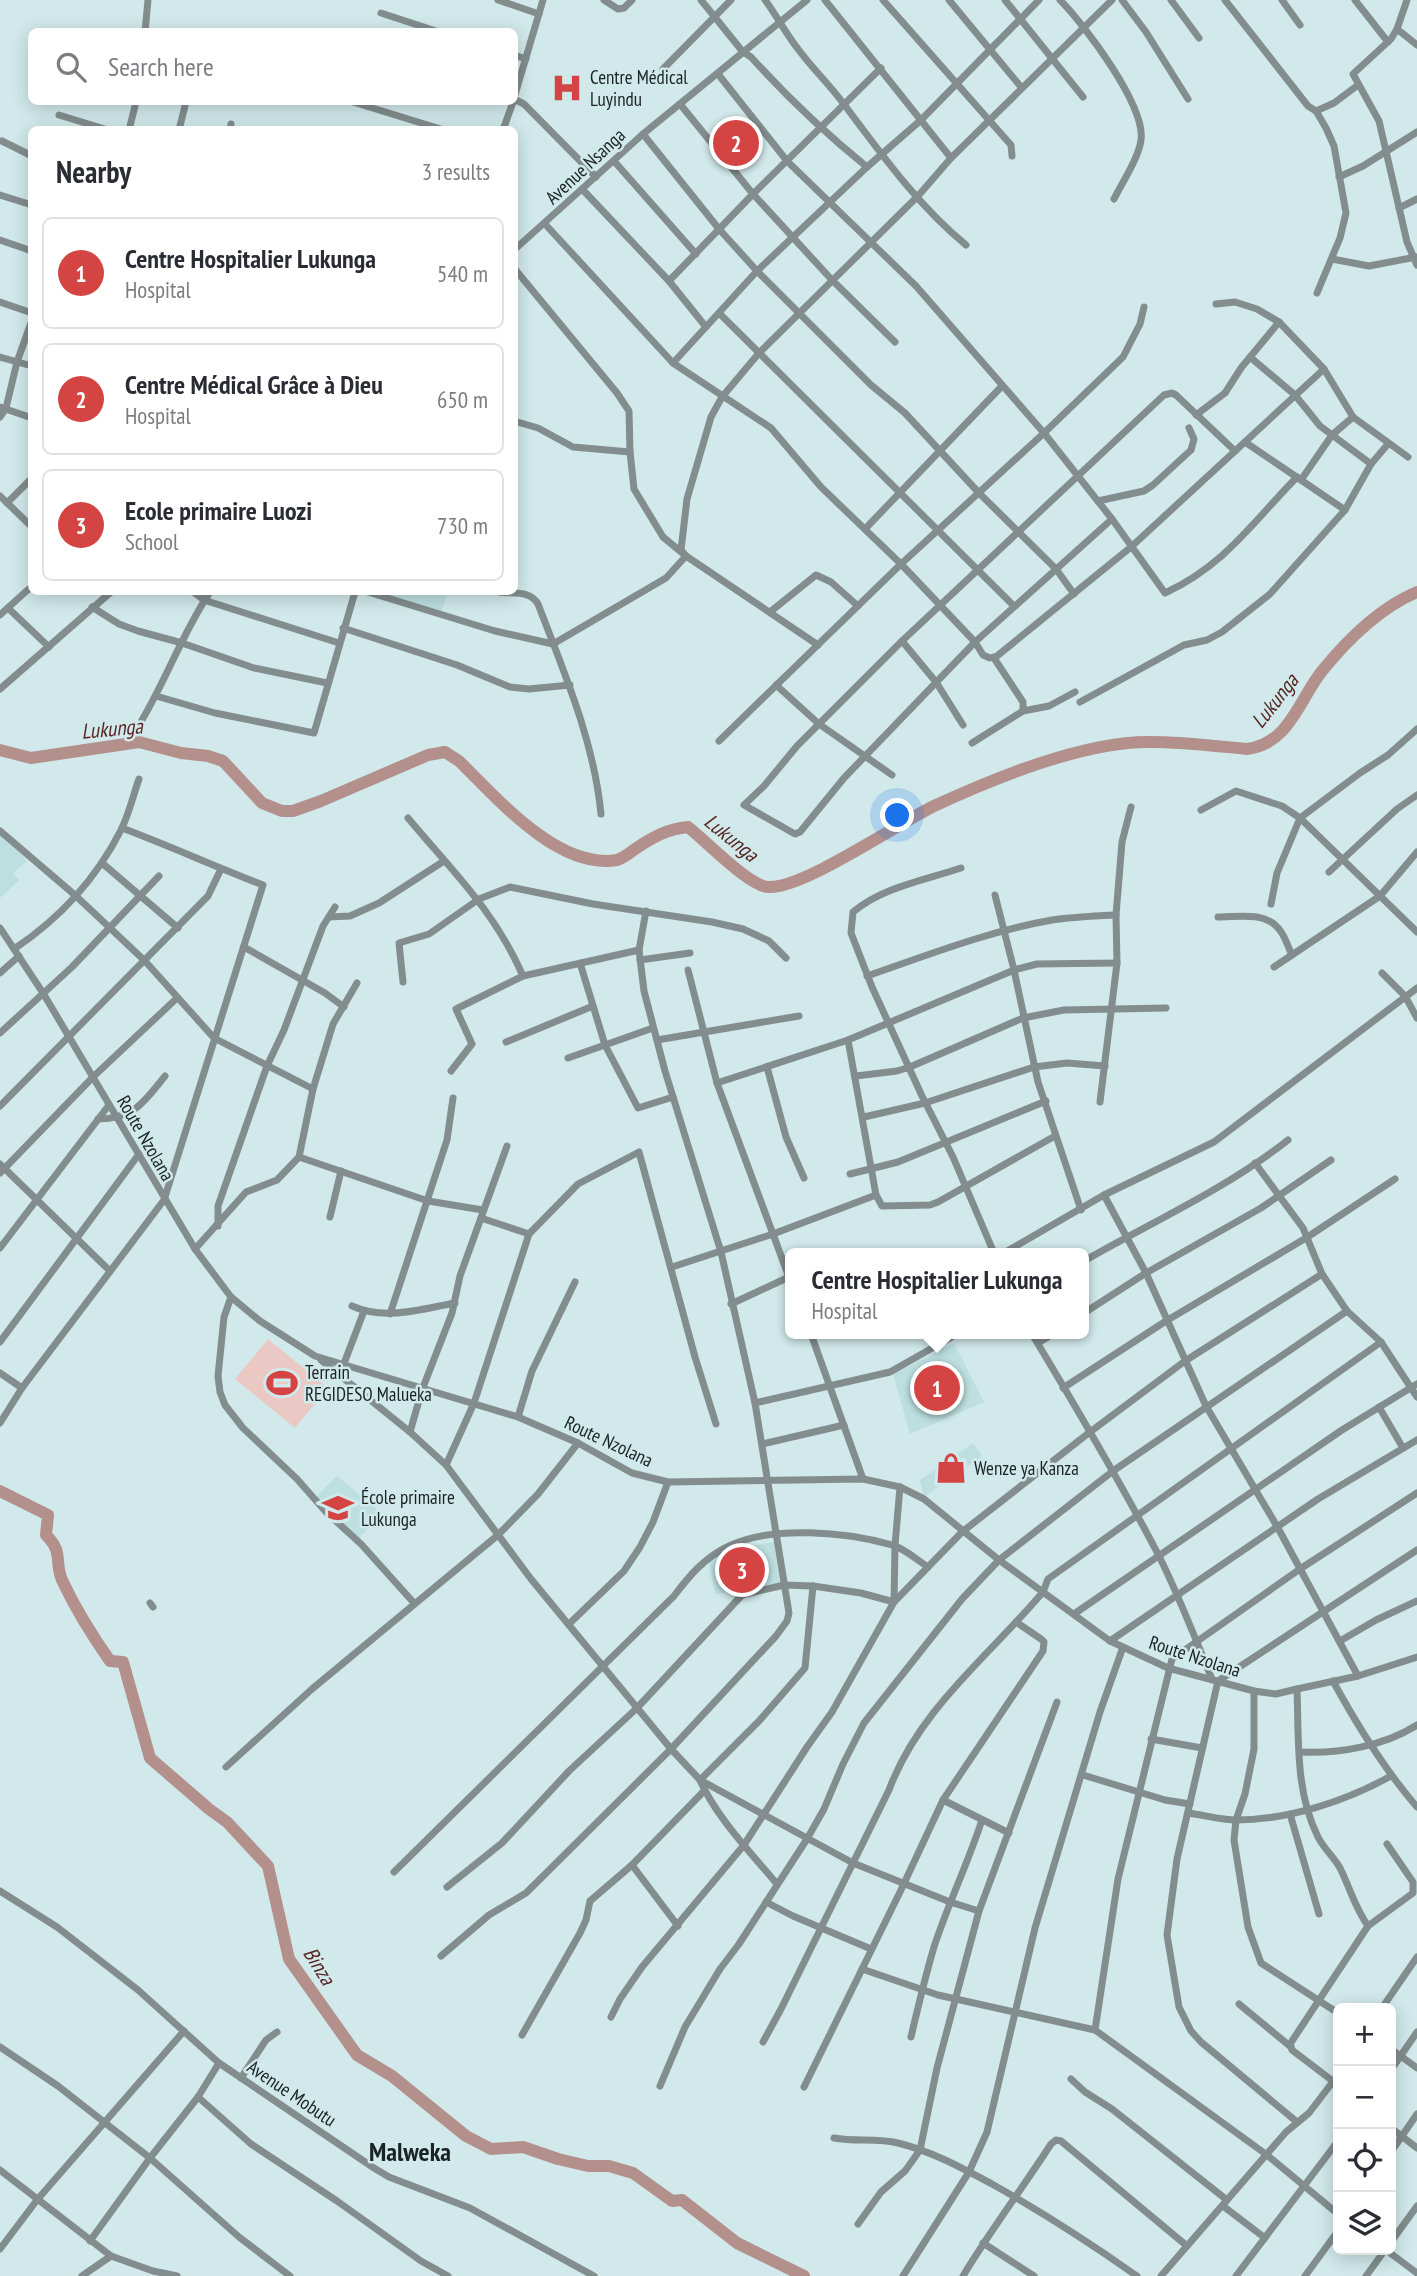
<!DOCTYPE html>
<html lang="en">
<head>
<meta charset="utf-8">
<style>
  :root { --surface:#fff; --page:#f7f7f7; --text:#2b2b33; --muted:#7c7c81; --line:#e1e1e2; --accent:#d34443 }
  body { margin:0; font-family:"PT Sans Narrow",sans-serif; background:var(--page); color:var(--text) }
  .controls { position:absolute; right:21px; bottom:21px; display:grid; overflow:hidden; border-radius:10px; box-shadow:0 4px 18px #0003 }
  .controls button { width:63px; height:63px; display:grid; place-items:center; padding:0; border:0; border-bottom:2px solid var(--line); background:var(--surface); color:var(--text); font:35px sans-serif }
  .you { position:absolute; left:898px; top:816px; width:24px; height:24px; margin:-18px; border:5px solid #fff; border-radius:50%; background:#1a73e8; box-shadow:0 0 0 10px #1a73e833 }
  .badge { display:grid; place-items:center; width:46px; height:46px; border-radius:50%; background:var(--accent); color:#fff; font-size:23px; font-weight:700 }
  .pin { position:absolute; translate:-50% -50%; border:4px solid #fff; box-shadow:0 2px 7px #0006 }
  .popup { position:absolute; left:785px; top:1248px; width:304px; height:91px; box-sizing:border-box; display:grid; place-content:center; border-radius:10px; background:var(--surface); filter:drop-shadow(0 2px 5px #0005); font-size:23px; white-space:nowrap; color:var(--muted) }
  .popup b { font-size:26px; color:var(--text) }
  .popup::after { content:''; position:absolute; left:50%; top:100%; margin-left:-14px; border:14px solid transparent; border-top-color:var(--surface) }
  .list { margin:0; padding:0; list-style:none }
  h2 { display:flex; justify-content:space-between; align-items:center; height:91px; margin:0; padding:0 28px; font-size:30px }
  h2 small { font-size:23px; font-weight:400; color:var(--muted) }
  .list li { display:grid; grid-template-columns:46px 1fr auto; gap:21px; align-items:center; box-sizing:border-box; height:112px; margin:0 14px 14px; padding:0 14px; border:2px solid var(--line); border-radius:10px }
  .list b { display:block; font-size:26px; white-space:nowrap }
  .list p { margin:0; font-size:23px; white-space:nowrap; color:var(--muted) }
  .list em { font-size:23px; font-style:normal; color:var(--muted) }
  .icon { flex:none; width:38px; height:38px; fill:none; stroke:currentColor; stroke-width:2; stroke-linecap:round; stroke-linejoin:round }
  .map { position:relative; flex:none; width:1417px; height:2276px; overflow:hidden }
  .search { position:absolute; background:var(--surface); box-shadow:0 4px 18px #0003; left:28px; top:28px; width:490px; height:77px; display:flex; align-items:center; gap:18px; box-sizing:border-box; padding:0 24px; border-radius:10px; color:var(--muted); font-size:26px }
  .panel { position:absolute; background:var(--surface); box-shadow:0 4px 18px #0003; left:28px; top:126px; width:490px; height:469px; border-radius:10px }
  .map>svg:first-child { display:block }
  .built { fill:#bddfe0 }
  .green { fill:#eac9c5 }
  .lines { fill:none; stroke-linecap:round; stroke-linejoin:round }
  .river { stroke:#b3908c; stroke-width:12 }
  .street { stroke:#838d8e; stroke-width:7 }
  .labels { text-anchor:middle; stroke-width:5; stroke-linejoin:round; paint-order:stroke }
  .poi-label { font-size:19px; fill:#1a2324; stroke:#d1e9eb; text-anchor:start }
  .street-label { font-size:19px; fill:#1a2324; stroke:#d1e9eb }
  .water-label { font-size:21px; font-style:italic; fill:#572623; stroke:#d1e9eb }
  .district-label { font-size:26px; font-weight:bold; fill:#1a2324; stroke:#d1e9eb }
</style>
</head>
<body>
<div class="map">
<svg width="1417" height="2276" viewBox="0 0 1417 2276">
  <rect width="100%" height="100%" fill="#d1e9eb"/>
  <!-- built -->
  <g class="built">
    <path d="M379,592H448L441,612Z"/>
    <path d="M0,832L27,861L13,873L19,880L0,898Z"/>
    <path d="M954,1343L984,1402L910,1434L893,1374Z"/>
    <path d="M973,1443L982,1456L924,1497L920,1480Z"/>
    <path d="M337,1476L382,1513L359,1538L316,1497Z"/>
    <path d="M774,1542L780,1583L715,1594L709,1562L727,1550Z"/>
  </g>
  <!-- green -->
  <path class="green" d="M268,1339L328,1388L295,1428L235,1379Z"/>
  <g class="lines">
    <!-- river -->
    <g class="river">
      <path d="M0,750L31,758L139,742L181,753L208,756L223,761L262,803L282,811H293L321,801L428,755L445,752L459,761C497,798 558,870 617,860C623,858 630,853 635,849C653,837 667,829 688,827C705,840 749,886 768,887C803,889 897,824 934,806C995,778 1084,741 1151,742C1183,742 1215,746 1247,749C1289,744 1299,700 1322,671C1348,639 1379,608 1417,592"/>
      <path d="M0,1491L48,1515L46,1535C64,1553 54,1561 62,1580C76,1610 91,1634 110,1661L123,1662L150,1758L209,1809L227,1822L268,1866L289,1959L357,2055L392,2076L466,2136L491,2149L523,2147L558,2159L588,2166H609L633,2173L672,2201L682,2200L737,2243L804,2276"/>
    </g>
    <!-- street -->
    <g class="street">
      <path d="M498,0L539,14"/>
      <path d="M604,0L618,9L624,8L632,0"/>
      <path d="M701,0L743,52L751,57C787,97 825,133 867,167"/>
      <path d="M765,0C777,16 786,34 798,49C812,68 829,84 843,103C880,152 918,206 966,245"/>
      <path d="M825,0L951,158"/>
      <path d="M883,0L1011,145L1012,156"/>
      <path d="M949,0L1021,87"/>
      <path d="M1005,0L1083,97"/>
      <path d="M1060,0C1084,24 1146,106 1141,140C1139,157 1122,183 1114,199"/>
      <path d="M1122,0L1146,32L1188,99"/>
      <path d="M1171,0L1199,38"/>
      <path d="M1225,0L1308,106L1316,111L1326,128L1334,146L1346,213L1340,238L1317,293"/>
      <path d="M1282,0L1300,25"/>
      <path d="M1355,0L1388,42"/>
      <path d="M1407,0L1397,29L1391,39L1353,74L1379,121L1407,242L1417,265"/>
      <path d="M381,13L439,32"/>
      <path d="M1397,29L1417,45"/>
      <path d="M145,32L148,0"/>
      <path d="M514,55L526,59"/>
      <path d="M663,69L731,0"/>
      <path d="M718,74L787,161L916,286L1044,433L1112,519L1165,593C1225,565 1252,523 1297,477"/>
      <path d="M514,98L543,0"/>
      <path d="M514,99L524,104L596,177"/>
      <path d="M353,102L444,130"/>
      <path d="M680,104L753,194L832,280L895,342"/>
      <path d="M1316,111L1334,103L1358,85"/>
      <path d="M59,115L108,130"/>
      <path d="M129,130L136,102"/>
      <path d="M179,130L186,102"/>
      <path d="M230,130L231,124"/>
      <path d="M503,130L513,102"/>
      <path d="M643,134L719,229L757,271L871,385L905,413L979,493L1056,569L1074,594"/>
      <path d="M2,141L32,156"/>
      <path d="M614,161L696,254"/>
      <path d="M1339,177L1363,166L1417,132"/>
      <path d="M583,190L669,281L706,327"/>
      <path d="M0,195L32,205"/>
      <path d="M1399,208L1417,199"/>
      <path d="M545,224L673,363L771,428L821,487L901,564L975,642L983,655L990,658L997,656L1131,547L1324,369"/>
      <path d="M0,240L32,251"/>
      <path d="M514,250L643,134L807,0"/>
      <path d="M1332,259L1369,266L1416,257"/>
      <path d="M514,268L617,393L629,411L630,452L634,489L663,537L686,556L818,645"/>
      <path d="M669,281L753,194L881,68"/>
      <path d="M0,302L32,313"/>
      <path d="M1216,304L1235,302L1257,309L1279,322L1324,369L1353,417L1408,457"/>
      <path d="M720,314L1014,606"/>
      <path d="M0,357L32,366"/>
      <path d="M1250,357L1295,395L1320,426L1371,464"/>
      <path d="M673,363L757,271L867,167L921,120L1039,0"/>
      <path d="M0,407L32,418"/>
      <path d="M1196,415L1225,393L1241,368L1279,322"/>
      <path d="M0,417L6,408L17,362L32,320"/>
      <path d="M514,421L538,428L573,447L630,452"/>
      <path d="M1245,442L1345,510"/>
      <path d="M1301,480L1332,435L1353,417"/>
      <path d="M0,496L32,527"/>
      <path d="M1098,501L1144,491L1153,485L1191,450L1194,439L1189,428"/>
      <path d="M7,503L32,478"/>
      <path d="M1112,519L975,642L844,778L800,832L795,834L744,805L764,786L797,746L902,641L1164,395L1172,393L1176,395L1235,451"/>
      <path d="M865,529L1002,386"/>
      <path d="M686,556L681,550L687,499L711,417L722,397L759,353L918,196L951,158L1112,0"/>
      <path d="M193,592L204,600L339,643"/>
      <path d="M368,592L495,631L553,644L666,578L686,556"/>
      <path d="M499,592C514,594 530,590 538,604C564,672 594,741 601,814"/>
      <path d="M92,607L119,624L138,631L182,643L254,668L327,683"/>
      <path d="M8,608L49,647"/>
      <path d="M770,612L816,575L831,582L858,606"/>
      <path d="M0,615L32,586"/>
      <path d="M343,628L457,665L510,687L529,689L570,685"/>
      <path d="M902,641L936,682L963,725"/>
      <path d="M994,658L1023,702V711"/>
      <path d="M776,685L819,724L892,775"/>
      <path d="M0,689L111,592"/>
      <path d="M156,696L215,713L314,733L355,592"/>
      <path d="M1080,702L1184,645L1207,640L1222,632L1270,594L1345,510L1371,464L1388,444"/>
      <path d="M142,720C167,678 183,632 210,592"/>
      <path d="M719,741L901,564L1044,433L1123,357L1140,324L1144,307"/>
      <path d="M972,743L1023,711L1049,706L1075,692"/>
      <path d="M1201,810L1236,791L1282,806L1300,818L1417,932"/>
      <path d="M408,818C453,872 494,910 523,976"/>
      <path d="M0,831L76,896L145,961L214,1038L313,1089"/>
      <path d="M102,863L178,928"/>
      <path d="M961,868C925,880 883,887 853,912L851,933L872,987L922,1096L953,1157L994,1253"/>
      <path d="M1329,872L1397,809L1417,795"/>
      <path d="M995,895L1014,970L1038,1082L1081,1210"/>
      <path d="M1271,904L1277,873L1300,818L1360,773L1388,755L1417,729"/>
      <path d="M329,917L350,916L379,903L444,861"/>
      <path d="M1218,917C1238,917 1265,911 1279,929C1285,936 1288,947 1292,955"/>
      <path d="M0,928L43,993L195,1249L231,1297L260,1321L315,1356L518,1417L578,1443L632,1473L668,1482L863,1479L900,1487L924,1499L999,1560L1110,1641L1168,1668L1254,1691L1276,1694L1297,1689L1358,1676L1417,1657"/>
      <path d="M244,947L325,993L344,1007"/>
      <path d="M14,949C59,919 96,879 121,830C129,814 133,796 139,779"/>
      <path d="M640,960L690,953"/>
      <path d="M580,963L605,1045L638,1108L673,1097"/>
      <path d="M1274,967L1380,896L1417,852"/>
      <path d="M688,970L717,1083L790,1280"/>
      <path d="M0,973L19,956"/>
      <path d="M1382,973L1405,996L1417,1018"/>
      <path d="M867,976C928,955 989,931 1052,920C1073,917 1095,916 1116,915"/>
      <path d="M403,982L399,943L429,934L479,899L510,887L593,904L712,922L743,929L769,941L786,958"/>
      <path d="M0,1033L72,967L159,876"/>
      <path d="M657,1040L799,1016"/>
      <path d="M848,1040L876,1195L882,1206L930,1205L938,1202L1055,1136"/>
      <path d="M506,1042L593,1006"/>
      <path d="M568,1058L653,1028"/>
      <path d="M767,1067L786,1137L804,1178"/>
      <path d="M451,1071L472,1044L456,1009L523,976L639,950"/>
      <path d="M856,1076L897,1071L910,1067L1023,1018L1064,1010L1166,1008"/>
      <path d="M717,1083L848,1040L1014,970L1037,964L1117,963"/>
      <path d="M1100,1102L1117,963L1116,915L1122,842L1131,807"/>
      <path d="M0,1106L208,896L221,869"/>
      <path d="M864,1117L925,1103L1034,1067L1067,1063L1105,1066"/>
      <path d="M98,1119C134,1119 144,1102 165,1076"/>
      <path d="M299,1157L428,1201L483,1210"/>
      <path d="M1255,1163L1303,1228L1322,1274L1347,1311L1381,1342L1417,1397"/>
      <path d="M0,1164L110,1271"/>
      <path d="M0,1173L93,1077L177,998"/>
      <path d="M850,1174L898,1162L1046,1101"/>
      <path d="M1104,1195L1146,1273L1206,1406L1278,1528L1358,1676"/>
      <path d="M330,1217L341,1171"/>
      <path d="M481,1218L529,1234L578,1184L639,1152L695,1357L716,1424"/>
      <path d="M218,1226V1206L267,1066L284,1030L323,926L335,907"/>
      <path d="M0,1248L109,1105"/>
      <path d="M195,1249L246,1192L277,1180L299,1157L313,1089L333,1024L357,983"/>
      <path d="M1004,1253L1104,1195L1214,1142L1417,988"/>
      <path d="M1084,1261C1152,1222 1226,1189 1288,1140"/>
      <path d="M672,1267L773,1234L876,1195"/>
      <path d="M231,1297L224,1317L218,1376L220,1392L225,1405L243,1428L297,1479L326,1512L361,1544L414,1603"/>
      <path d="M731,1304L789,1277"/>
      <path d="M352,1306C385,1321 421,1309 455,1303"/>
      <path d="M1084,1313L1146,1273L1261,1208L1331,1160"/>
      <path d="M390,1314L447,1140L453,1098"/>
      <path d="M811,1334L863,1479"/>
      <path d="M1032,1334C1076,1407 1120,1481 1159,1556C1179,1596 1195,1638 1212,1679"/>
      <path d="M0,1342L139,1154"/>
      <path d="M1038,1343L1053,1334"/>
      <path d="M321,1360L410,1432L446,1465L531,1579L671,1749L700,1780L853,1863L950,1902L979,1911"/>
      <path d="M343,1366L364,1311"/>
      <path d="M0,1373L22,1388"/>
      <path d="M1063,1388L1166,1321L1306,1238L1395,1179"/>
      <path d="M755,1403L890,1372L957,1334"/>
      <path d="M1379,1407L1403,1448"/>
      <path d="M518,1417L532,1371L575,1282"/>
      <path d="M0,1423L22,1388L164,1200L263,885C216,867 170,846 122,828"/>
      <path d="M410,1432L422,1390L452,1313L460,1276L507,1146"/>
      <path d="M762,1444L844,1425"/>
      <path d="M446,1465L474,1403L529,1234"/>
      <path d="M150,1603L153,1607"/>
      <path d="M1074,1614L1342,1430L1417,1384"/>
      <path d="M569,1624L624,1571L640,1547L653,1522L668,1482"/>
      <path d="M1110,1641L1318,1499L1417,1440"/>
      <path d="M1340,1641L1376,1620L1417,1601"/>
      <path d="M1333,1681C1357,1725 1384,1769 1417,1807"/>
      <path d="M1297,1689C1299,1740 1295,1791 1318,1837C1324,1849 1334,1857 1340,1868C1350,1888 1355,1908 1368,1926"/>
      <path d="M1254,1691V1749L1245,1794L1236,1820L1234,1840L1248,1927L1261,1963L1338,2013"/>
      <path d="M1151,1739L1202,1748"/>
      <path d="M1300,1752C1339,1754 1384,1746 1417,1725"/>
      <path d="M226,1767L312,1689L498,1535L538,1494L578,1443"/>
      <path d="M1083,1775L1165,1800L1190,1804"/>
      <path d="M943,1800L1009,1833"/>
      <path d="M1188,1813C1204,1815 1221,1820 1236,1820C1289,1820 1346,1801 1391,1776"/>
      <path d="M1290,1814L1319,1914"/>
      <path d="M632,1865L678,1926"/>
      <path d="M394,1872L674,1596C689,1576 705,1557 729,1546C772,1525 847,1532 892,1545C904,1548 917,1560 928,1567"/>
      <path d="M777,1884C751,1853 716,1817 700,1780L759,1721L805,1668L813,1586"/>
      <path d="M447,1887L502,1843L569,1771L637,1708L742,1595L784,1585L813,1586L861,1593L894,1602L895,1545L900,1487"/>
      <path d="M0,1891L57,1927L138,1990L219,2063L374,2168L389,2177L470,2208L594,2276"/>
      <path d="M766,1902L793,1916L871,1949"/>
      <path d="M441,1956L489,1915L526,1893L671,1749L776,1636L787,1621L789,1613L755,1403L721,1252L665,1071L644,991L639,950L646,911"/>
      <path d="M862,1969L938,1995L1095,2030L1267,2155L1338,2214"/>
      <path d="M1239,2004L1291,2047"/>
      <path d="M1382,2008L1417,1957"/>
      <path d="M611,2017L620,1999L642,1967L744,1845L807,1747L832,1712L894,1602L962,1532L1090,1432L1185,1361L1322,1274"/>
      <path d="M1095,2030L1118,1879L1172,1659L1300,1569L1417,1493"/>
      <path d="M522,2035L580,1933L586,1920L590,1901L632,1865L704,1791"/>
      <path d="M911,2037C918,2007 925,1977 934,1947C948,1904 968,1863 982,1820"/>
      <path d="M763,2042L781,2009L889,1790C919,1709 989,1656 1043,1592L1048,1579L1381,1342"/>
      <path d="M0,2047L58,2086L150,2158L239,2237L290,2276"/>
      <path d="M1391,2049L1417,2068"/>
      <path d="M1391,2070L1417,2032"/>
      <path d="M241,2078L266,2040L277,2032"/>
      <path d="M1071,2079L1085,2092L1112,2109L1227,2200"/>
      <path d="M1338,2085L1292,2050L1290,2044L1368,1926L1413,1893V1882L1387,1844"/>
      <path d="M660,2086L685,2027L720,1969L739,1944L807,1839L824,1809L843,1764L864,1723L962,1599L999,1560L1113,1471L1347,1311"/>
      <path d="M804,2087L900,1892L943,1800L1043,1651L1044,1642L1041,1639L1016,1622"/>
      <path d="M198,2097L251,2144L337,2201L421,2261L448,2276"/>
      <path d="M1297,2122L1201,2042L1191,2031L1179,2007L1167,1935L1177,1859L1218,1681L1417,1550"/>
      <path d="M1391,2128L1417,2148"/>
      <path d="M834,2138C855,2142 877,2138 898,2143C931,2151 962,2168 992,2184C1042,2212 1090,2243 1137,2276"/>
      <path d="M1391,2152L1417,2114"/>
      <path d="M0,2170L111,2256L153,2271L177,2276"/>
      <path d="M1223,2206L1265,2238"/>
      <path d="M858,2224L881,2192L905,2171L920,2150L937,2068L979,1911L1057,1702"/>
      <path d="M90,2241L150,2158L198,2097L219,2063"/>
      <path d="M1391,2242L1417,2206"/>
      <path d="M983,2243L1034,2276"/>
      <path d="M0,2249L37,2200L184,2031"/>
      <path d="M1386,2250L1417,2273"/>
      <path d="M82,2276L111,2256"/>
      <path d="M903,2276L969,2172L987,2132L1035,1928L1100,1712L1123,1647"/>
      <path d="M963,2276C990,2231 1022,2189 1051,2144L1056,2140L1061,2141L1187,2246"/>
      <path d="M1161,2276L1286,2132L1309,2113L1338,2075"/>
      <path d="M1236,2276L1338,2141"/>
      <path d="M1305,2276L1338,2231"/>
      <path d="M1366,2276L1385,2250"/>
    </g>
  </g>
  <!-- icons -->
  <defs>
    <symbol id="hospital-bare" viewBox="-9 -9 18 18"><path d="M-5-5h3v3.5h4V-5h3V5h-3V1.5h-4V5h-3Z" fill="#d34443" stroke="#d1e9eb" stroke-width="2.5" paint-order="stroke"/></symbol>
    <symbol id="stadium-bare" viewBox="-9 -9 18 18"><path d="M0-5a6.5 5 0 1 0 0 10a6.5 5 0 1 0 0-10ZM-3.5-1.8h7v3.6h-7Z" fill="#d34443" stroke="#d1e9eb" stroke-width="2.5" paint-order="stroke"/></symbol>
    <symbol id="shop-bare" viewBox="-9 -9 18 18"><path d="M-5-2.5h2.3a2.7 3.5 0 0 1 5.4 0H5L5.5 6h-11ZM-1.5-2.5h3a1.5 2.3 0 0 0-3 0Z" fill="#d34443" stroke="#d1e9eb" stroke-width="2.5" paint-order="stroke"/></symbol>
    <symbol id="school-bare" viewBox="-9 -9 18 18"><path d="M0-5L7-2L0 1L-7-2ZM-4 1L0 2.5L4 1V4Q0 6-4 4Z" fill="#d34443" stroke="#d1e9eb" stroke-width="2.5" paint-order="stroke"/></symbol>
  </defs>
  <g fill-rule="evenodd">
    <use href="#hospital-bare" x="545" y="66" width="44" height="44"/>
    <use href="#stadium-bare" x="260" y="1361" width="44" height="44"/>
    <use href="#shop-bare" x="929" y="1446" width="44" height="44"/>
    <use href="#school-bare" x="316" y="1486" width="44" height="44"/>
  </g>
  <g class="labels">
    <!-- poi labels -->
    <g class="poi-label">
      <text x="590" y="84">Centre Médical<tspan x="590" dy="22">Luyindu</tspan></text>
      <text x="305" y="1379">Terrain<tspan x="305" dy="22">REGIDESO Malueka</tspan></text>
      <text x="974" y="1475">Wenze ya Kanza</text>
      <text x="361" y="1504">École primaire<tspan x="361" dy="22">Lukunga</tspan></text>
    </g>
    <!-- street labels -->
    <g class="street-label">
      <text transform="translate(585 166) rotate(-43)" y="7">Avenue Nsanga</text>
      <text transform="translate(146 1138) rotate(60)" y="7">Route Nzolana</text>
      <text transform="translate(609 1441) rotate(25)" y="7">Route Nzolana</text>
      <text transform="translate(1195 1656) rotate(18)" y="7">Route Nzolana</text>
      <text transform="translate(292 2093) rotate(34)" y="7">Avenue Mobutu</text>
    </g>
    <!-- water labels -->
    <g class="water-label">
      <text transform="translate(1275 701) rotate(-52)" y="7">Lukunga</text>
      <text transform="translate(112 729) rotate(-5)" y="7">Lukunga</text>
      <text transform="translate(731 838) rotate(39)" y="7">Lukunga</text>
      <text transform="translate(319 1966) rotate(58)" y="7">Binza</text>
    </g>
    <!-- district labels -->
    <g class="district-label">
      <text x="410" y="2161">Malweka</text>
    </g>
  </g>
</svg>
<div class="controls">
<button>+</button>
<button>−</button>
<button><svg class="icon" aria-label="locate" viewBox="0 0 24 24"><circle cx="12" cy="12" r="6"/><path d="M12 2v4M12 18v4M2 12h4M18 12h4"/></svg></button>
<button><svg class="icon" aria-label="layers" viewBox="0 0 24 24"><path d="M12 4l9 5-9 5-9-5zM3 14l9 5 9-5"/></svg></button>
</div>
<div class="you"></div>
<div class="pin badge" style="left:937px;top:1388px">1</div>
<div class="popup"><b>Centre Hospitalier Lukunga</b>Hospital</div>
<div class="pin badge" style="left:736px;top:143px">2</div>
<div class="pin badge" style="left:742px;top:1570px">3</div>
<div class="search"><svg class="icon" aria-label="search" viewBox="0 0 24 24"><circle cx="10" cy="10" r="6"/><path d="M15 15l6 6"/></svg>Search here</div>
<section class="panel">
<h2>Nearby<small>3 results</small></h2>
<ul class="list">
<li><span class="badge">1</span><div><b>Centre Hospitalier Lukunga</b><p>Hospital</p></div><em>540 m</em></li>
<li><span class="badge">2</span><div><b>Centre Médical Grâce à Dieu</b><p>Hospital</p></div><em>650 m</em></li>
<li><span class="badge">3</span><div><b>Ecole primaire Luozi</b><p>School</p></div><em>730 m</em></li>
</ul>
</section>
</div>
</body>
</html>
